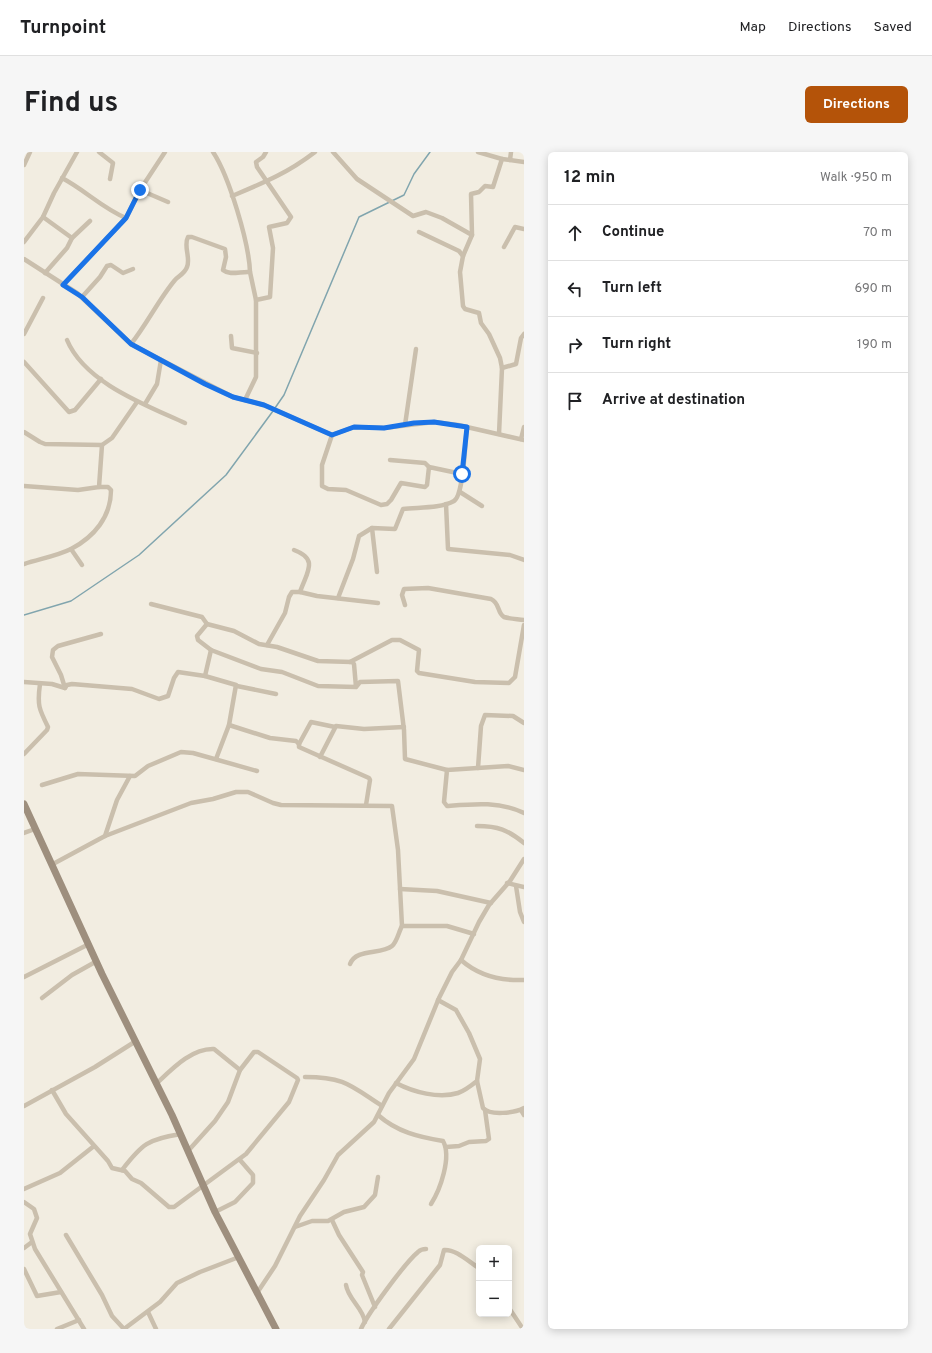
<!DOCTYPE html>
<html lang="en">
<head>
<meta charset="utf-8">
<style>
  :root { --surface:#fff; --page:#f6f6f6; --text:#202124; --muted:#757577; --line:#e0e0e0; --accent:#b45309 }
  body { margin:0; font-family:Overpass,sans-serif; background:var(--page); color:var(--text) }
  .controls { position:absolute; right:12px; bottom:12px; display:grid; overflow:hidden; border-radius:6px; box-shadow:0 2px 10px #0003 }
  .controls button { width:36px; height:36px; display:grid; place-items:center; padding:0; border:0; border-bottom:1px solid var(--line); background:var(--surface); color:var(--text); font:20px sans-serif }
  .stop { position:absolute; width:12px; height:12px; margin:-9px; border:3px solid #1a73e8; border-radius:50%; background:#fff }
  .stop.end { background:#1a73e8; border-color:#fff; box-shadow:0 1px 4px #0008 }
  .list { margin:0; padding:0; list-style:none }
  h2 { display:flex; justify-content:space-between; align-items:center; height:52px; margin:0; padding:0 16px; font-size:17px }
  h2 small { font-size:13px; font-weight:400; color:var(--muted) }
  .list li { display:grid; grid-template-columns:26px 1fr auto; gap:12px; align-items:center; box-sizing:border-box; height:56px; padding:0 16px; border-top:1px solid var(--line) }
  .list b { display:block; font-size:15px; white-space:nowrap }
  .list em { font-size:13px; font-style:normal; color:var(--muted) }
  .icon { flex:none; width:22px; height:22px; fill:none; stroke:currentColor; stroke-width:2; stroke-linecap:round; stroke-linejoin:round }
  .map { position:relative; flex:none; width:500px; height:1177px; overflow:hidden; border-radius:6px }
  header { display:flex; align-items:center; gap:24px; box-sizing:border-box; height:56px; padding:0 20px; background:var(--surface); border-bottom:1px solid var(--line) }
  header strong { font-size:19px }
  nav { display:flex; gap:22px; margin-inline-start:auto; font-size:14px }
  .intro { display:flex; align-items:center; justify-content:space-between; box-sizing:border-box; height:96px; padding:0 24px }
  h1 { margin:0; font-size:28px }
  .button { padding:10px 18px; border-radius:6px; background:var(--accent); color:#fff; font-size:14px; font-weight:700 }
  main { display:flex; gap:24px; padding:0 24px }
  aside { flex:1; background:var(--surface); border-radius:6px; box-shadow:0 2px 10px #0003 }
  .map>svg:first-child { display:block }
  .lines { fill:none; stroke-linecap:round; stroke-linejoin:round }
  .stream { stroke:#81a5ae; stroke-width:1.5 }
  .minor { stroke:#cabfad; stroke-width:4.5 }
  .secondary { stroke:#9e8f7e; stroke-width:7 }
  .route { stroke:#1a73e8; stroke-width:5 }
</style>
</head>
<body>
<header>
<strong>Turnpoint</strong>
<nav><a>Map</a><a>Directions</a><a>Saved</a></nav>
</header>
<div class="intro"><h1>Find us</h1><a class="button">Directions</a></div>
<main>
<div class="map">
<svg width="500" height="1177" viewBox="0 0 500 1177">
  <rect width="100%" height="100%" fill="#f2ede1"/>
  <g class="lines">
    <!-- stream -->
    <g class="stream">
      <path d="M251,256L260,243L335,65L380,43L390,22L406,0"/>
      <path d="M0,463L47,449L115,403L202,323L249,259"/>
    </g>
    <!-- minor -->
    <g class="minor">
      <path d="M75,0L89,11L86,27"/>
      <path d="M141,0L116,38L144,50"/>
      <path d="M189,0C205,24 225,91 226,120"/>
      <path d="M309,0L333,27L389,64L402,60L418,66L448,83L439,104"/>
      <path d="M454,0L478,7"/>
      <path d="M486,8L487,0"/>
      <path d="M0,13L6,0"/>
      <path d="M38,26C61,38 78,56 102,66L116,38"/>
      <path d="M208,44C239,31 264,21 291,0"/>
      <path d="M19,65L48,86"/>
      <path d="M395,80L435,99L439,104L436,120L439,154L441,157L455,161L457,171L465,182L476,206L478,216L475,282"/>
      <path d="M448,83L447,42L455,40L461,34L469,35L478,7L500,10"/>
      <path d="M0,90L19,65L30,41L53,0"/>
      <path d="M480,95L491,75L500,77"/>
      <path d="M0,107L53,141L107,192L120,199L209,245L240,253L308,283L330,275L360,276L410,270L434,273L500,288"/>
      <path d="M21,121L43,96L48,86L66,69"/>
      <path d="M39,133L102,66"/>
      <path d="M58,145L76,125L83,114L87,113L99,121L109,117"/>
      <path d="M0,182L19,146"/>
      <path d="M207,184L208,196L233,201"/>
      <path d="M43,188C61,231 122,253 161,271"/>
      <path d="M107,192C123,172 135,147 151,128C155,124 161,121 163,115C167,106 159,94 164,85H168L201,97L202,105L199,118C206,124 217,119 226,120L232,148"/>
      <path d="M0,210L45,260L51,258L77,227"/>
      <path d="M478,216L492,212L497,186L500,182"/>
      <path d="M221,248L232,225V148L246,145L249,96L245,75L263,71L267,65L233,15L232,10L239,5L242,0"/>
      <path d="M121,252L133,232L137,208"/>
      <path d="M381,273L392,197"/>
      <path d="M0,280L16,290L21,292L78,293L88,286L113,250"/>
      <path d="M308,283L298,313V334L304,337L322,338L357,353L363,352L367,348L377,331L401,335L403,333L405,315L438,322"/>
      <path d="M497,287L500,275"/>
      <path d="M366,308L401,311L405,315"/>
      <path d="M0,334L54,338L75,335L78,293"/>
      <path d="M436,340L458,354"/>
      <path d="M422,352L424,397L486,403L500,408"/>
      <path d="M348,376L353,420"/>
      <path d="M47,397L58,413"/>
      <path d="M270,398C295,407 283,420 276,440"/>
      <path d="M0,412C15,407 33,404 47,397C70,385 87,365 87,338L84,335H75"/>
      <path d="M314,446L329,407L335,384L348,376L371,377L379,357C393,355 416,357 430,349C440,343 441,289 443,275"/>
      <path d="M127,452L178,465L183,472"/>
      <path d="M381,453L378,443L380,437L404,436L467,447C476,451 473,461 480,465C486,467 494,467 500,468"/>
      <path d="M243,493L261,461L265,445L268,440H276L293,444L354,451"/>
      <path d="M326,510L368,488H376L395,498L393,519L395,521L451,530L485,531L491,525L500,473"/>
      <path d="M181,524L187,498"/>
      <path d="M0,530L28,532L41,536L43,533L48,532L108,537L135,547L144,544L150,526L154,520L181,524L212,533L205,573L192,607"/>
      <path d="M213,534L252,542"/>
      <path d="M332,535L330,512L328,510L294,509L253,495L235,492L210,479L183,472L173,484L174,488L187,498L237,517L258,520L294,534L332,535L336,530L374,529L380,578L381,607L423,618"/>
      <path d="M41,536L37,523L28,505L29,498L34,494L77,482"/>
      <path d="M205,573L246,586L272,589L275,592"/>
      <path d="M311,575L287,570L275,592V595L345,626L346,628L342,653"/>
      <path d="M0,602L23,578L24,575C15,557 13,553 16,532"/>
      <path d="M296,605L312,574L340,577L380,575"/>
      <path d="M454,616L457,574L461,563L489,564L500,571"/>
      <path d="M500,618L484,614L423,618L420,650L423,654C448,652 476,649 500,661"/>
      <path d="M18,633L54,622L111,624L124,614L157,600L169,601L233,619"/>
      <path d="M453,674C474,674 484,678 500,691"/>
      <path d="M0,681L11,677"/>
      <path d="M81,684L167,651L189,647L212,640H224L249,651L257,653L368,654L374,698L378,774"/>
      <path d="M29,712L81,684L93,648L106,624"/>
      <path d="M483,731L500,735"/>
      <path d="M492,734L496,760L500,770"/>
      <path d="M376,737L413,739L467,751"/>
      <path d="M437,808C454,823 477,829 500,828"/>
      <path d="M326,812C332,796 357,803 368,794C373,790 375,779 378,774H423L450,782"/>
      <path d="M0,825L65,792"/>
      <path d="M18,846L48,823L73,809"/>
      <path d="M281,925C321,925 327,934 358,954"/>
      <path d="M453,929L459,956C466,964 491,961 500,956"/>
      <path d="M372,931C389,940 415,947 434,941C440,939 448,933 453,929L456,907L445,881L432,858L414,848"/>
      <path d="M132,932C147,918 167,896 190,897L216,918L204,950L191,969L164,999"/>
      <path d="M28,938L42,962L84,1009L88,1016L101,1019L108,1027L117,1031L145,1055H150L222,1002L265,950L274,928L273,926L234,900H230L216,918"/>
      <path d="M0,954L71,915L112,889"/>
      <path d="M497,958L500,963"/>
      <path d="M354,963C373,980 395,985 419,989C428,1005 416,1038 407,1052"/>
      <path d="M422,995L435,994L445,990L462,989L465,987L461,958"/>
      <path d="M98,1018C118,992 124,987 157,982"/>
      <path d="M0,1037L36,1021L70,994"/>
      <path d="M0,1050L10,1057L13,1066L6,1082L11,1097L60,1177"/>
      <path d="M191,1060L211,1050L229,1031V1023L216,1008"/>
      <path d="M308,1068L315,1083L339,1120L338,1123L351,1155"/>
      <path d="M271,1075L288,1069H304L320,1060L340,1055L351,1043L354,1025"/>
      <path d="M42,1083L78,1143L88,1164L100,1177"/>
      <path d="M0,1096L8,1090"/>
      <path d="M0,1117L13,1144L37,1140"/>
      <path d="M322,1133C324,1147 339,1156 341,1170"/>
      <path d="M233,1141L251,1114L276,1064L300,1028L314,1003L350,970L365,941L390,907L415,846L428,820L437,808L455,770L465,753L486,729L500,707"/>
      <path d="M485,1156L499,1177"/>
      <path d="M124,1160L132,1177"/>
      <path d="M33,1177L55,1168"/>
      <path d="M100,1177L136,1150L153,1131L176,1120L215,1105"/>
      <path d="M337,1177C344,1161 381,1111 394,1100C397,1097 399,1097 402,1097"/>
      <path d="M365,1177L416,1113L420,1098C432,1097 445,1110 455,1116"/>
    </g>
    <!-- secondary -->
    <path class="secondary" d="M0,652L78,822L148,963L191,1060L252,1177"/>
  </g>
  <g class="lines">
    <!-- route -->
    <path class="route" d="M116,38L102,66L39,133L58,145L107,192L120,199L181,232L209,245L240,253L308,283L330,275L360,276L390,271L410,270L443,275L438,322"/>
  </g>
</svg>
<div class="controls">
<button>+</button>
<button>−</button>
</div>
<div class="stop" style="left:438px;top:322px"></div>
<div class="stop end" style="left:116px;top:38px"></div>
</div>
<aside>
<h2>12 min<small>Walk · 950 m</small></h2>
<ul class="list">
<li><svg class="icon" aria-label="ahead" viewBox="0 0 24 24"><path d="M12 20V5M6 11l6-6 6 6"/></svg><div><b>Continue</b></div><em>70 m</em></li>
<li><svg class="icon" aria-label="left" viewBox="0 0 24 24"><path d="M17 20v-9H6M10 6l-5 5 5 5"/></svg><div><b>Turn left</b></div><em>690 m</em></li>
<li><svg class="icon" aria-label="right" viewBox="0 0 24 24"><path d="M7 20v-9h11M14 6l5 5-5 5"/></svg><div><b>Turn right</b></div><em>190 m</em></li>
<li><svg class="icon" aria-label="arrive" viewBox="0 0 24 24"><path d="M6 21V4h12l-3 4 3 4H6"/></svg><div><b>Arrive at destination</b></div></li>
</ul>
</aside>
</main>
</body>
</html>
